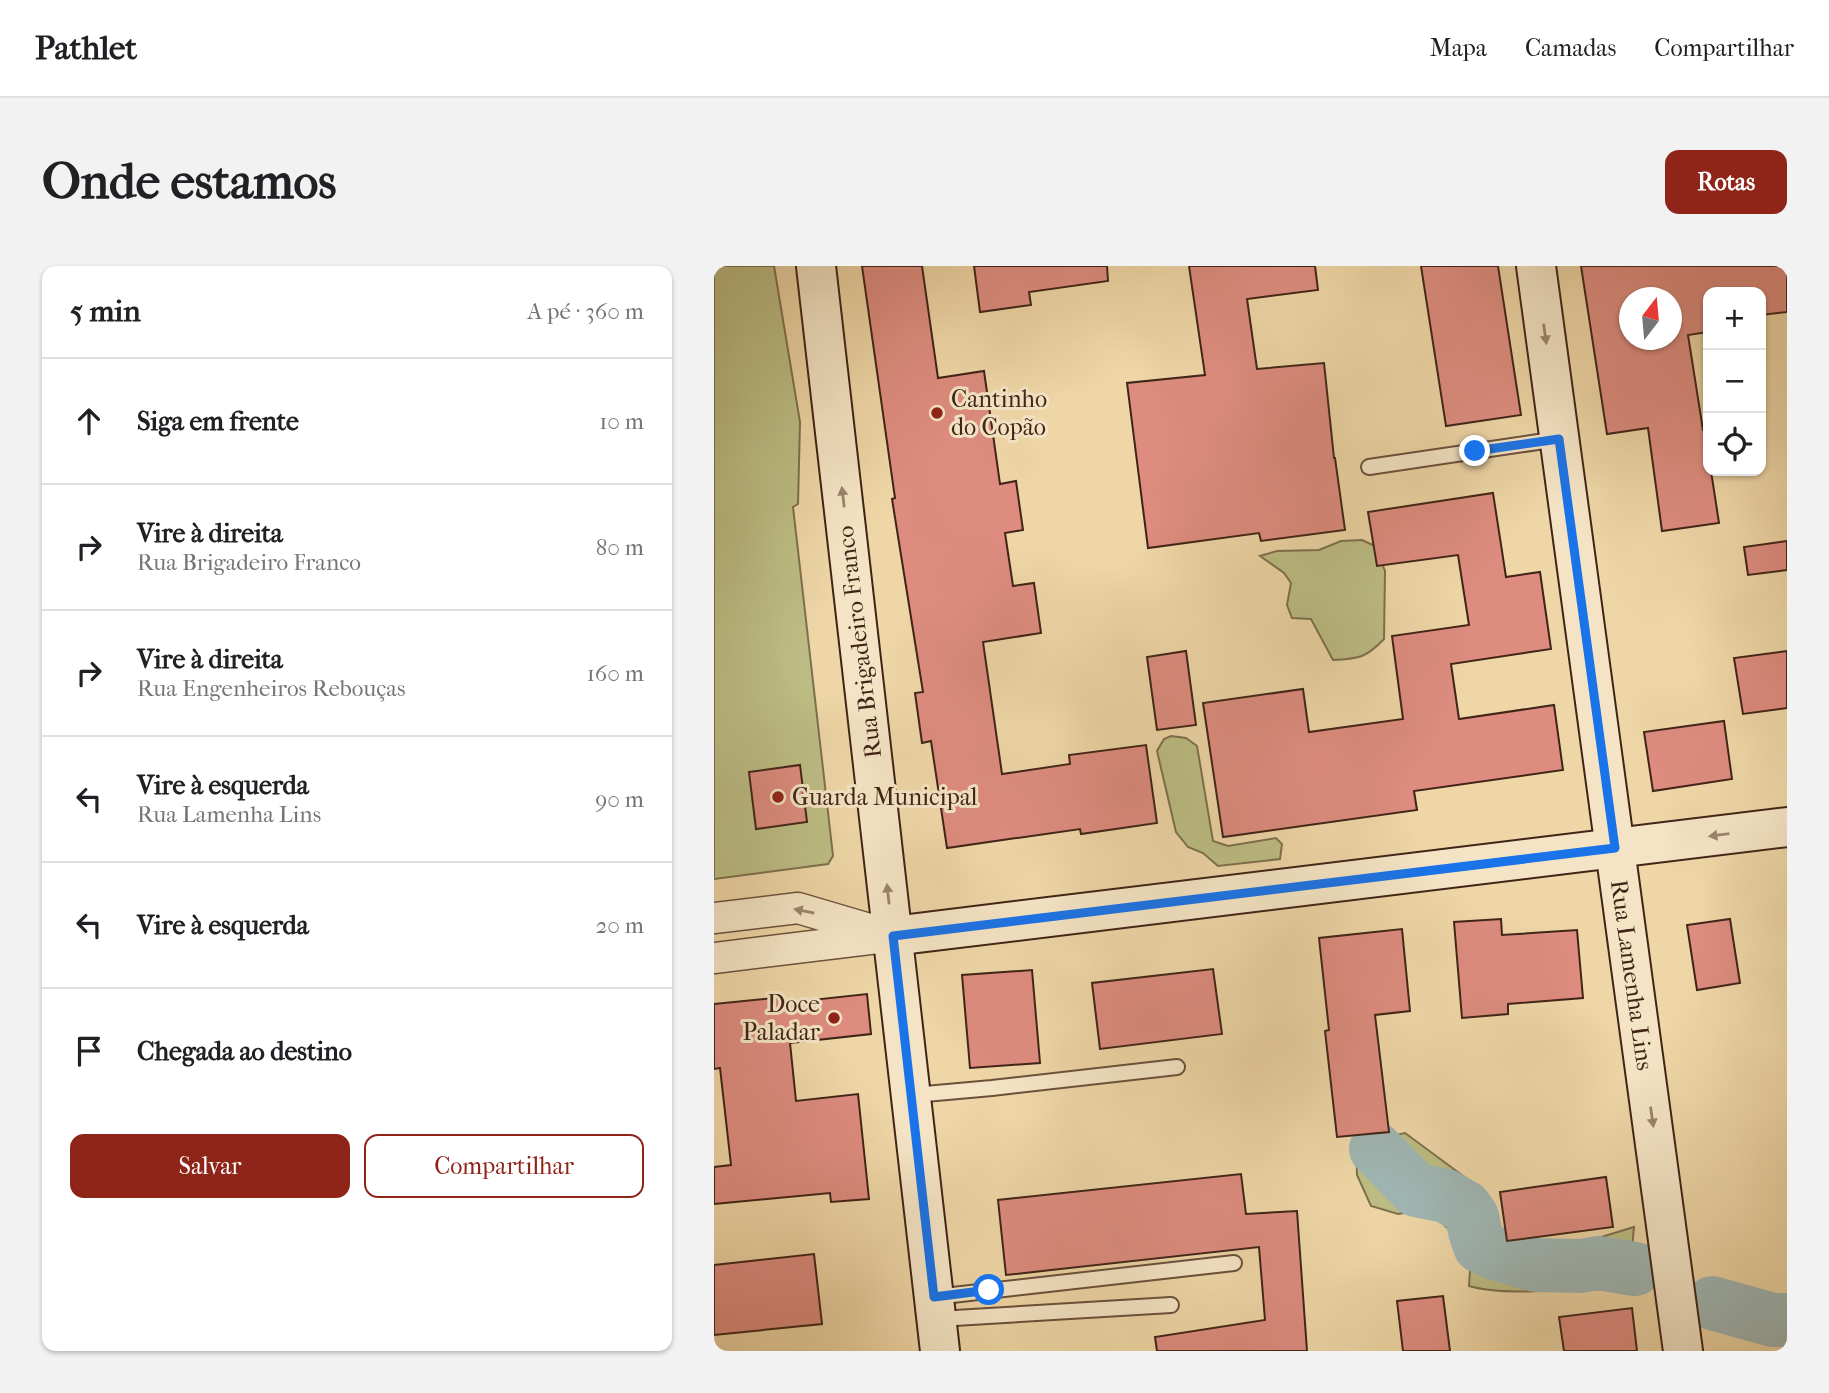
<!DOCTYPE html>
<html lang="pt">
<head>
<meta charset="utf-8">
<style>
  :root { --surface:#fff; --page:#f2f2f2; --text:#202124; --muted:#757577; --line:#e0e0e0; --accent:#8f2418 }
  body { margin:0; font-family:"IM FELL French Canon",serif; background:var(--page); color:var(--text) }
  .controls { position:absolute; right:21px; top:21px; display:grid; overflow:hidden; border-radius:14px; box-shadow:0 2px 5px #0004 }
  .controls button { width:63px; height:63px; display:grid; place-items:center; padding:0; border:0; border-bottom:2px solid var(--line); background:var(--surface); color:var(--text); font:35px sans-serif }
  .compass { position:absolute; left:905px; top:21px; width:63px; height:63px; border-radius:50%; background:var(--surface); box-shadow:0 2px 5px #0004; rotate:16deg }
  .stop { position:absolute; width:21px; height:21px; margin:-16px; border:5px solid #1a73e8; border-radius:50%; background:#fff }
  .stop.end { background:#1a73e8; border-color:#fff; box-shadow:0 2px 7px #0008 }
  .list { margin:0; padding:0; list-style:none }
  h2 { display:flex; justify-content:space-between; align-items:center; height:91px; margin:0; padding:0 28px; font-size:30px }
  h2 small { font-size:23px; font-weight:400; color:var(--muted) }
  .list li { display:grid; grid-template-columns:46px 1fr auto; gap:21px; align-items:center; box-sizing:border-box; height:126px; padding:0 28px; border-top:2px solid var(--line) }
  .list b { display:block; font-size:26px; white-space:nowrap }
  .list p { margin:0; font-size:23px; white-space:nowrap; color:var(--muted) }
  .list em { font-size:23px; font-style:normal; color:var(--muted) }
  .actions { display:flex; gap:14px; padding:21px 28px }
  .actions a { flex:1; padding:16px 0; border:2px solid var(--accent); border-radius:14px; text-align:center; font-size:24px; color:var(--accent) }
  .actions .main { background:var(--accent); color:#fff }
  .icon { flex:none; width:38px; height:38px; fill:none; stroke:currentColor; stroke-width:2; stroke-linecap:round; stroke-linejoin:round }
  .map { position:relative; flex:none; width:1073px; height:1085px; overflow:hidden; border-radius:14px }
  header { display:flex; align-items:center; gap:42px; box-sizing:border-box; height:98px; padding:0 35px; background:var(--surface); border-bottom:2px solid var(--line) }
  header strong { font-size:33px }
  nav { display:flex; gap:38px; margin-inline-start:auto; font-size:24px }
  .intro { display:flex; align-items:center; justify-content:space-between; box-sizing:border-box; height:168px; padding:0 42px }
  h1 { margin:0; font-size:49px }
  .button { padding:18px 32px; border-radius:14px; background:var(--accent); color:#fff; font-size:24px; font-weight:700 }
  main { display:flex; gap:42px; padding:0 42px }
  aside { flex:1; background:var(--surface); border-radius:14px; box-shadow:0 2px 5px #0004 }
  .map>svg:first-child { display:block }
  .green { fill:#bcbd84; stroke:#7e704e; stroke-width:2 }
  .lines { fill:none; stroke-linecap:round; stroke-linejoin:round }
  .river { stroke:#9fb6b3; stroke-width:54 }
  .building { fill:#dd8c7f; stroke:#412418; stroke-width:2; fill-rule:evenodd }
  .lane-casing { stroke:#6c503c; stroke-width:18 }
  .street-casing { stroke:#6c503c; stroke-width:33 }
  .secondary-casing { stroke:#412418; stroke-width:42 }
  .lane { stroke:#f4e4c5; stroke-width:14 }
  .street { stroke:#f4e4c5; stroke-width:30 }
  .secondary { stroke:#f4e4c5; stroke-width:38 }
  .oneway { fill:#9a846e }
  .route { stroke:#1a73e8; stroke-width:9 }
  .poi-dot { fill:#8f2418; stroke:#f4e4c5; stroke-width:2.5 }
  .labels { text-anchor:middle; stroke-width:6; stroke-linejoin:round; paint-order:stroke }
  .poi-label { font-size:24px; fill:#412418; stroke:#f4e4c5; text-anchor:start }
  .street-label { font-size:24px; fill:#412418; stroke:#f4e4c5 }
</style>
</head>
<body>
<header>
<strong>Pathlet</strong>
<nav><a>Mapa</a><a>Camadas</a><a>Compartilhar</a></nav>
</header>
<div class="intro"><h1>Onde estamos</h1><a class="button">Rotas</a></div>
<main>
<aside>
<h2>5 min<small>A pé · 360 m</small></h2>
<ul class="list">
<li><svg class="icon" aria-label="ahead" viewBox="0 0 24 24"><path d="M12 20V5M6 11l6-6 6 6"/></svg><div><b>Siga em frente</b></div><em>10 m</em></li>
<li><svg class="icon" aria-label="right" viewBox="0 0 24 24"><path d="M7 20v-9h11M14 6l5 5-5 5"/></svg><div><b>Vire à direita</b><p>Rua Brigadeiro Franco</p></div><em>80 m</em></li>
<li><svg class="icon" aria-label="right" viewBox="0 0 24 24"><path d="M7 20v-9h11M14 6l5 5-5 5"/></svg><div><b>Vire à direita</b><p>Rua Engenheiros Rebouças</p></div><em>160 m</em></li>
<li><svg class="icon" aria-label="left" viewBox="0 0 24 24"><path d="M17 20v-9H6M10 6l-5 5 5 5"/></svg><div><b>Vire à esquerda</b><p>Rua Lamenha Lins</p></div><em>90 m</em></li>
<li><svg class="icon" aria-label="left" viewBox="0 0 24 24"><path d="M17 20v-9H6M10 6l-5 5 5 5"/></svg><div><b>Vire à esquerda</b></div><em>20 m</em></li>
<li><svg class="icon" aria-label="arrive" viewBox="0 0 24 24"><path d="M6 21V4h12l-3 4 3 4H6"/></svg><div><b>Chegada ao destino</b></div></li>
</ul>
<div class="actions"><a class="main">Salvar</a><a>Compartilhar</a></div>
</aside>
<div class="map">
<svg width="1073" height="1085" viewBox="0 0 1073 1085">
  <rect width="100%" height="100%" fill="#eed6a6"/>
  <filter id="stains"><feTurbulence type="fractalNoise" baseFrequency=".00286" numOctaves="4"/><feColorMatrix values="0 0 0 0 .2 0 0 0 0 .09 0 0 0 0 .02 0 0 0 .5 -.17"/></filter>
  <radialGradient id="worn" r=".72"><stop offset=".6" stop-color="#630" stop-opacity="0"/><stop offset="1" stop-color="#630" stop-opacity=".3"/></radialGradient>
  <!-- green -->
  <g class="green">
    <path d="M0,0H60L86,156L84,238L79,241L119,590L114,598L0,613Z"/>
    <path d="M648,274L661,280L671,305L670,373C652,392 644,393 619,394L597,353L578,352L573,339L577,317L570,307L546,290L563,285L605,284L627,275Z"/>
    <path d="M457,470L472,472L483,480L499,575L514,580L562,572L568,578L566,593L504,600L489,587L474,581L462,566L443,485L450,473Z"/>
    <path d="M691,867L771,926L787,976L802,982L874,989L887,971L920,961L915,1017C872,1021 796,1032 755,1020L757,988L746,969L732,961L716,943L684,948L657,940L643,909L642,878Z"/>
  </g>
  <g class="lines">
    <!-- river -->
    <g class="river">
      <path d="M662,883L702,924L732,930L751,941L758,951L761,965L766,980L781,987L822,999L867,1000L884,997L921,1003"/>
      <path d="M998,1037L1059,1054H1073"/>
    </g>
  </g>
  <!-- building -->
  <g class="building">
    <path d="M148,0H208L224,112L270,105L286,218L302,215L309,264L291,267L299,320L320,317L327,367L269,376L288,508L356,498L355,489L432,479L443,557L367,568L366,563L233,582L217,475L208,477L201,427L209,426L178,233L181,232Z"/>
    <path d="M260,0H393L394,15L315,26L317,39L266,46Z"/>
    <path d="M475,0H601L604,24L533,33L543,103L610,97L620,192H621L631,264L547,275L545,267L434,282L413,117L491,109Z"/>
    <path d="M707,0H784L807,149L732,160Z"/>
    <path d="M867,0H1073V46L1047,49V26H994V66L974,69L989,164H991L994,205H997L1005,257L948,265L934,162L893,168ZM915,32H957V74H915Z"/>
    <path d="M779,227L792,311L826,306L837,383L737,398L745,453L840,439L849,504L700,525L703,544L509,571L489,437L589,423L595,466L689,453L678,370L755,359L744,289L663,300L654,246Z"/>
    <path d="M1073,275V304L1034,309L1030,281Z"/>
    <path d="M472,385L482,459L443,464L433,391Z"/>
    <path d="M1073,385V442L1029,448L1020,392Z"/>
    <path d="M1010,455L1018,513L939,525L930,466Z"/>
    <path d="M86,499L93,556L42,563L35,506Z"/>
    <path d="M787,653L788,669L863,664L869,732L794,738V748L748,752L740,656Z"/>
    <path d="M1016,653L1026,717L983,724L973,659Z"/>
    <path d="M688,663L696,745L661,749L675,866L623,871L611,765L615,764L605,672Z"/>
    <path d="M499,703L508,768L386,783L378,717Z"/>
    <path d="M318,704L326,797L256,802L248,709Z"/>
    <path d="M153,728L157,768L76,777L82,835L144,828L155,933L117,936L116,927L0,938V901L17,899L6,802L0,803V738L70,731L71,737Z"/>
    <path d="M527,908L532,948L583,945L593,1085H443L441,1071L551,1054L545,981L292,1009L284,934Z"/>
    <path d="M892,911L899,961L793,975L786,926Z"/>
    <path d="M100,988L108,1058L0,1069V999Z"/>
    <path d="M729,1030L736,1085H689L683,1035Z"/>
    <path d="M918,1042L923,1085H850L845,1051Z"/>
  </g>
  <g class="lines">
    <defs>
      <g id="lane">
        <path d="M655,201L844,173"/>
        <path d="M200,829L278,822L463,801"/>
        <path d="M221,1031L520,997"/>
        <path d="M224,1053L457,1039"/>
      </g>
      <g id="street">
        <path d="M0,652L84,642L179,670"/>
        <path d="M0,692L164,672"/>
      </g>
      <g id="secondary">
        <path d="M102,0L226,1085"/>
        <path d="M822,0L969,1085"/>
        <path d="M179,670L1073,561"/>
      </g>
    </defs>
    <!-- lane casing -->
    <use href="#lane" class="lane-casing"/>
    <!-- street casing -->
    <use href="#street" class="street-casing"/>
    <!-- secondary casing -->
    <use href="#secondary" class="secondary-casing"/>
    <!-- lane -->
    <use href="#lane" class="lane"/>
    <!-- street -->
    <use href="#street" class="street"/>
    <!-- secondary -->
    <use href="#secondary" class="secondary"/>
  </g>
  <!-- one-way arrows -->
  <defs><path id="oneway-solid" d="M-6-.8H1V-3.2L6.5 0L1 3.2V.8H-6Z" transform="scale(1.75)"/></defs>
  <g class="oneway">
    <use href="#oneway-solid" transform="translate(831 68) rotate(82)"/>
    <use href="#oneway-solid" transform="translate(129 231) rotate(-97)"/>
    <use href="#oneway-solid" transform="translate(1005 569) rotate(173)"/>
    <use href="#oneway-solid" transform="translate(174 628) rotate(-96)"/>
    <use href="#oneway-solid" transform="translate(90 645) rotate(-168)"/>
    <use href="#oneway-solid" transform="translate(938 851) rotate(82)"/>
  </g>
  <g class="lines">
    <!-- route -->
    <path class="route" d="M275,1024L220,1031L179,670L901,582L845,173L761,185"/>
  </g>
  <!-- markers -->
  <g class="poi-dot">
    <circle cx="223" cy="147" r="7"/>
    <circle cx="64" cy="531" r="7"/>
    <circle cx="120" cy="752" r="7"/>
  </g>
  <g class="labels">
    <!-- poi labels -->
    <g class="poi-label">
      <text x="237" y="141">Cantinho<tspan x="237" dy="28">do Copão</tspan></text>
      <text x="78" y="539">Guarda Municipal</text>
      <text x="106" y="746" text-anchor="end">Doce<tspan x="106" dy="28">Paladar</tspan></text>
    </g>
    <!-- street labels -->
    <g class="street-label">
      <text transform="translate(145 376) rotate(-97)" y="8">Rua Brigadeiro Franco</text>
      <text transform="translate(918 709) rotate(82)" y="8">Rua Lamenha Lins</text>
    </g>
  </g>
  <rect width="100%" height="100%" filter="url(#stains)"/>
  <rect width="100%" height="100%" fill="url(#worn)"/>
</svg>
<div class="controls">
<button>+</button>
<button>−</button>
<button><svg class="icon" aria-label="locate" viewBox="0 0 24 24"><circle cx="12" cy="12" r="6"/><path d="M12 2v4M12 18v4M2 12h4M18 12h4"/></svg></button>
</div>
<svg class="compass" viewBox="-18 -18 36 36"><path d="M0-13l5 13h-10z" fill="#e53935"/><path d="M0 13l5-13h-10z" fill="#757577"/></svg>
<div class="stop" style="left:275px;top:1024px"></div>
<div class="stop end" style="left:761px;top:185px"></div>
</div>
</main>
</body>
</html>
